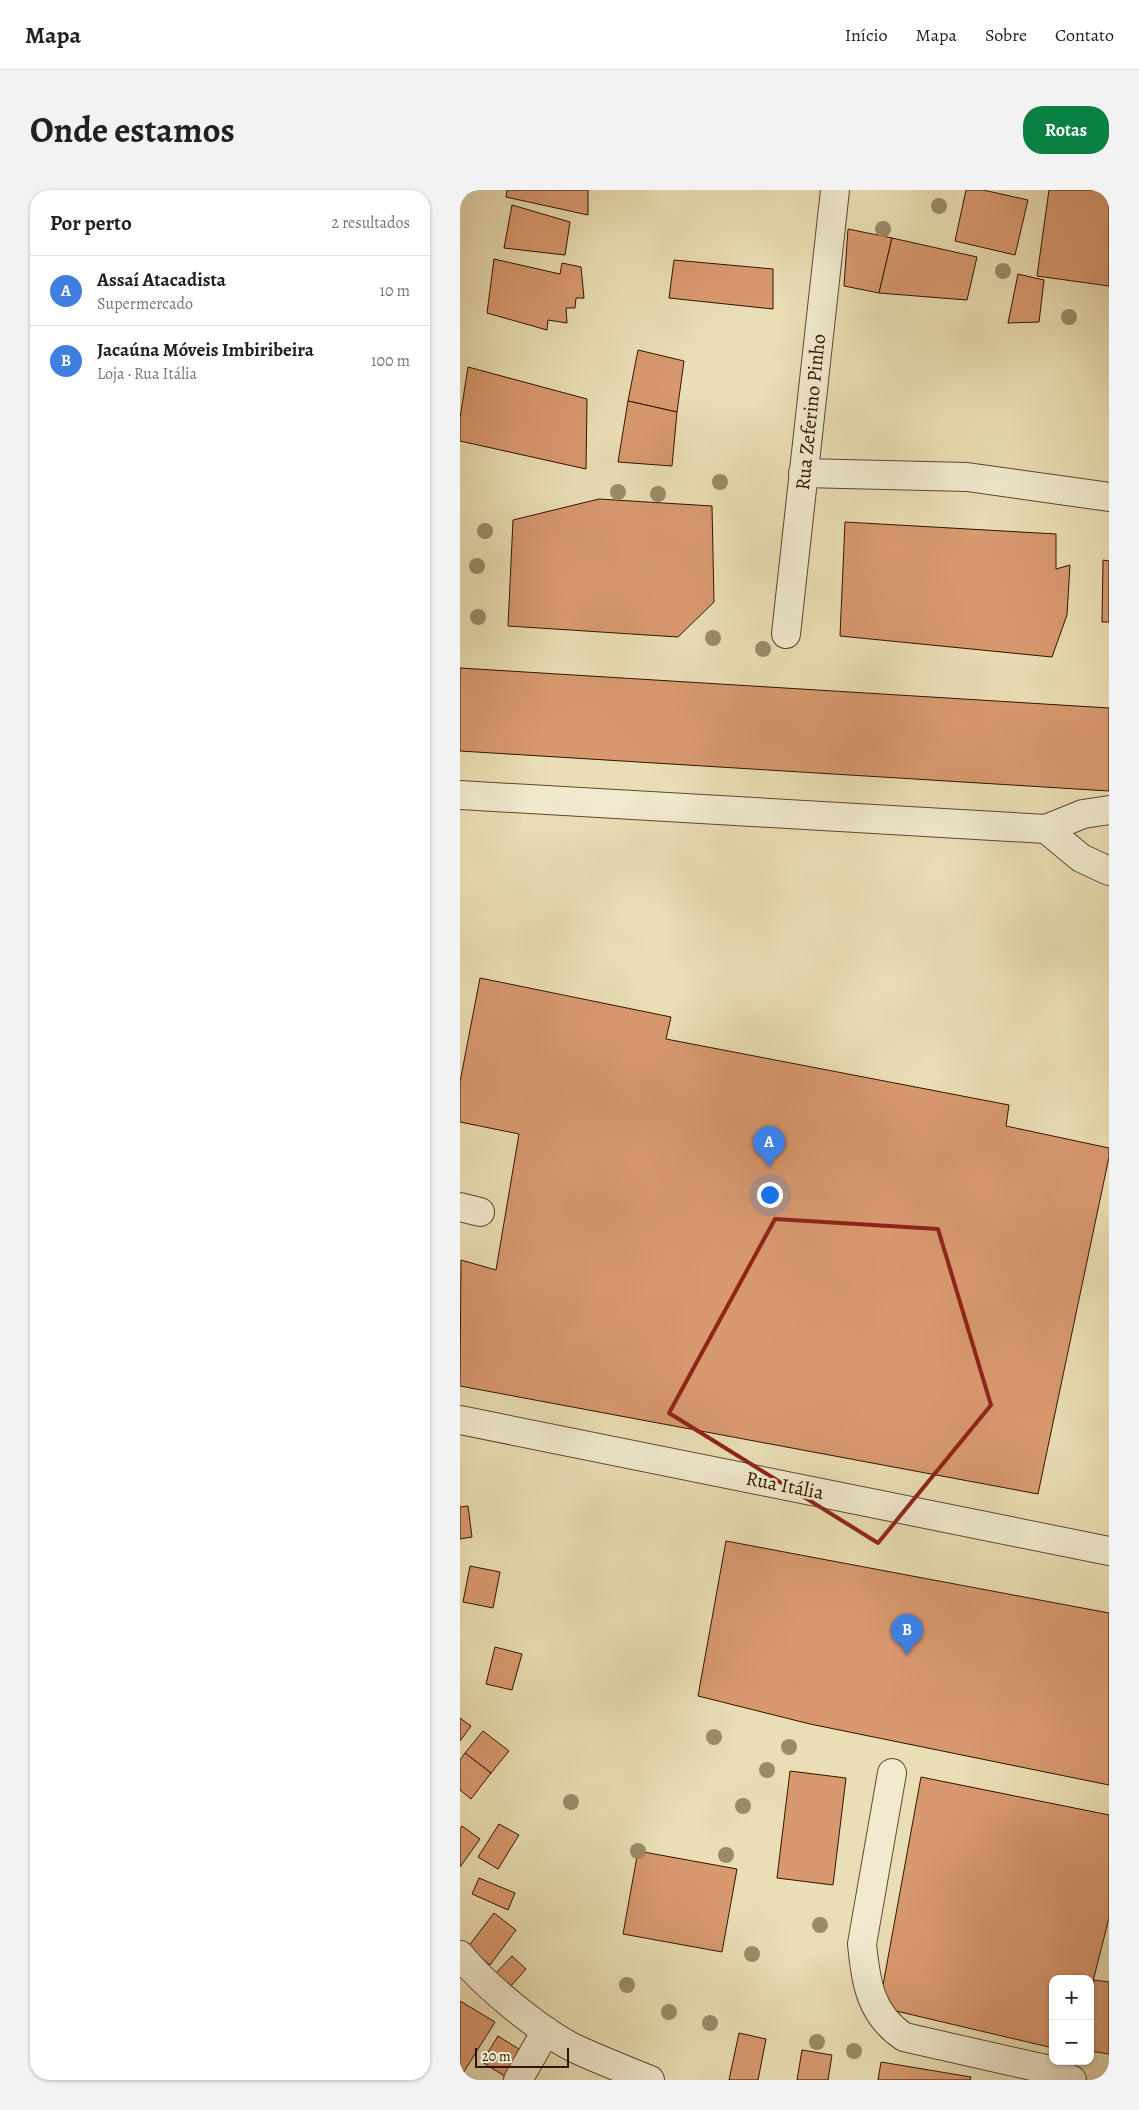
<!DOCTYPE html>
<html lang="pt">
<head>
<meta charset="utf-8">
<style>
  :root { --surface:#fff; --page:#f2f2f2; --text:#202124; --muted:#757577; --line:#e0e0e0; --accent:#0b8043 }
  body { margin:0; font-family:Alegreya,serif; background:var(--page); color:var(--text) }
  .controls { position:absolute; right:15px; bottom:15px; display:grid; overflow:hidden; border-radius:10px; box-shadow:0 1px 4px #0004 }
  .controls button { width:45px; height:45px; display:grid; place-items:center; padding:0; border:0; border-bottom:1px solid var(--line); background:var(--surface); color:var(--text); font:25px sans-serif }
  .scale { position:absolute; left:15px; bottom:12px; width:94px; box-sizing:border-box; padding-left:5px; border:2px solid #2f1400; border-top:0; font-size:14px; line-height:18px; white-space:nowrap; color:#2f1400; -webkit-text-stroke:4px #f1eacf; paint-order:stroke }
  .you { position:absolute; left:309px; top:1004px; width:18px; height:18px; margin:-12px; border:4px solid #fff; border-radius:50%; background:#1a73e8; box-shadow:0 0 0 8px #1a73e833 }
  .badge { display:grid; place-items:center; width:32px; height:32px; border-radius:50%; background:var(--accent); color:#fff; font-size:16px; font-weight:700 }
  .pin { position:absolute; translate:-50% -41px; filter:drop-shadow(0 1px 2px #0008) }
  .pin::after { content:''; position:absolute; top:26px; width:18px; height:15px; background:inherit; clip-path:polygon(0 0,100% 0,50% 100%) }
  .list { margin:0; padding:0; list-style:none }
  h2 { display:flex; justify-content:space-between; align-items:center; height:65px; margin:0; padding:0 20px; font-size:21px }
  h2 small { font-size:16px; font-weight:400; color:var(--muted) }
  .list li { display:grid; grid-template-columns:32px 1fr auto; gap:15px; align-items:center; box-sizing:border-box; height:70px; padding:0 20px; border-top:1px solid var(--line) }
  .list b { display:block; font-size:19px; white-space:nowrap }
  .list p { margin:0; font-size:16px; white-space:nowrap; color:var(--muted) }
  .list em { font-size:16px; font-style:normal; color:var(--muted) }
  .map { position:relative; flex:none; width:649px; height:1890px; overflow:hidden; border-radius:20px }
  header { display:flex; align-items:center; gap:30px; box-sizing:border-box; height:70px; padding:0 25px; background:var(--surface); border-bottom:1px solid var(--line) }
  header strong { font-size:24px }
  nav { display:flex; gap:28px; margin-inline-start:auto; font-size:18px }
  .intro { display:flex; align-items:center; justify-content:space-between; box-sizing:border-box; height:120px; padding:0 30px }
  h1 { margin:0; font-size:35px }
  .button { padding:12px 22px; border-radius:20px; background:var(--accent); color:#fff; font-size:18px; font-weight:700 }
  main { display:flex; gap:30px; padding:0 30px }
  aside { flex:1; background:var(--surface); border-radius:20px; box-shadow:0 1px 4px #0004 }
  .map>svg:first-child { display:block }
  .building { fill:#d9996f; stroke:#2f1400 }
  .lines { fill:none; stroke-linecap:round; stroke-linejoin:round }
  .minor-casing { stroke:#5e462d; stroke-width:30 }
  .minor { stroke:#f1eacf; stroke-width:28 }
  .tree { fill:#9b8b68 }
  .marked { fill:none; stroke:#8f2418; stroke-width:4; stroke-linejoin:round }
  .labels { text-anchor:middle; stroke-width:5; stroke-linejoin:round; paint-order:stroke }
  .street-label { font-size:20px; fill:#2f1400; stroke:#f1eacf }
</style>
</head>
<body>
<header>
<strong>Mapa</strong>
<nav><a>Início</a><a>Mapa</a><a>Sobre</a><a>Contato</a></nav>
</header>
<div class="intro"><h1>Onde estamos</h1><a class="button">Rotas</a></div>
<main>
<aside>
<h2>Por perto<small>2 resultados</small></h2>
<ul class="list">
<li><span class="badge" style="background:#3f7fe0">A</span><div><b>Assaí Atacadista</b><p>Supermercado</p></div><em>10 m</em></li>
<li><span class="badge" style="background:#3f7fe0">B</span><div><b>Jacaúna Móveis Imbiribeira</b><p>Loja · Rua Itália</p></div><em>100 m</em></li>
</ul>
</aside>
<div class="map">
<svg width="649" height="1890" viewBox="0 0 649 1890">
  <rect width="100%" height="100%" fill="#eadeb5"/>
  <filter id="stains"><feTurbulence type="fractalNoise" baseFrequency=".004" numOctaves="4"/><feColorMatrix values="0 0 0 0 .2 0 0 0 0 .09 0 0 0 0 .02 0 0 0 .5 -.17"/></filter>
  <radialGradient id="worn" r=".72"><stop offset=".6" stop-color="#630" stop-opacity="0"/><stop offset="1" stop-color="#630" stop-opacity=".3"/></radialGradient>
  <!-- building -->
  <g class="building">
    <path d="M47,0H128V25L46,7Z"/>
    <path d="M506,0H523L568,10L555,65L495,51Z"/>
    <path d="M589,0H649V96L577,86Z"/>
    <path d="M52,15L110,32L105,65L44,58Z"/>
    <path d="M388,39L432,48L419,103L384,96Z"/>
    <path d="M432,48L517,67L507,110L419,103Z"/>
    <path d="M34,69L100,84L102,73L121,77L124,108H116L115,118H106L107,133L88,130L87,140L27,123Z"/>
    <path d="M214,70L313,79V119L209,108Z"/>
    <path d="M558,84L584,90L579,132L548,133Z"/>
    <path d="M178,160L224,171L217,222L168,211Z"/>
    <path d="M8,177L127,209L126,279L0,251V228Z"/>
    <path d="M168,211L217,222L212,276L158,272Z"/>
    <path d="M139,309L252,316L254,412L218,447L48,436L53,330Z"/>
    <path d="M385,332L596,344V379L610,375L607,425L592,467L380,446Z"/>
    <path d="M643,370L649,371V432H642Z"/>
    <path d="M0,478L649,518V601L0,561Z"/>
    <path d="M20,788L211,827L206,849L549,915L546,936L649,958V967L578,1304L0,1196L1,1070L36,1080L59,944L0,932V892Z"/>
    <path d="M8,1316L12,1347L0,1349V1317Z"/>
    <path d="M266,1351L649,1423V1595L350,1534L238,1506Z"/>
    <path d="M10,1376L40,1382L33,1418L3,1412Z"/>
    <path d="M35,1457L62,1464L52,1500L26,1494Z"/>
    <path d="M0,1528L11,1536L0,1551Z"/>
    <path d="M23,1541L49,1561L31,1583L5,1563Z"/>
    <path d="M5,1563L31,1583L11,1609L0,1600V1570Z"/>
    <path d="M330,1581L386,1588L373,1695L317,1688Z"/>
    <path d="M461,1587L649,1625V1728L630,1803V1789H593V1858L419,1817Z"/>
    <path d="M39,1634L59,1645L38,1679L18,1667Z"/>
    <path d="M2,1636L20,1649L0,1677V1639Z"/>
    <path d="M178,1661L277,1679L262,1762L163,1744Z"/>
    <path d="M19,1688L55,1703L48,1720L12,1704Z"/>
    <path d="M34,1723L56,1740L30,1775L8,1757Z"/>
    <path d="M52,1766L66,1779L51,1796L36,1783Z"/>
    <path d="M634,1790L649,1792V1864L630,1861V1811Z"/>
    <path d="M0,1811L35,1832L0,1888Z"/>
    <path d="M279,1843L306,1849L298,1890H269Z"/>
    <path d="M38,1846L62,1861L46,1887L22,1872Z"/>
    <path d="M342,1860L372,1865L368,1890H337Z"/>
    <path d="M421,1872L511,1887L510,1890H418Z"/>
  </g>
  <g class="lines">
    <defs>
      <g id="minor">
        <path d="M343,283L507,287L649,307"/>
        <path d="M326,444L375,0"/>
        <path d="M0,605L586,639L623,624L649,620"/>
        <path d="M586,639L621,668L649,681"/>
        <path d="M0,1017L20,1022"/>
        <path d="M0,1230L649,1361"/>
        <path d="M432,1583L402,1754C406,1793 410,1824 444,1847L594,1881L612,1890"/>
        <path d="M0,1765C24,1795 81,1842 116,1859C140,1870 165,1880 190,1890"/>
        <path d="M58,1890L86,1841"/>
      </g>
    </defs>
    <!-- minor casing -->
    <use href="#minor" class="minor-casing"/>
    <!-- minor -->
    <use href="#minor" class="minor"/>
  </g>
  <!-- trees -->
  <g class="tree">
    <circle cx="479" cy="16" r="8"/>
    <circle cx="423" cy="39" r="8"/>
    <circle cx="543" cy="81" r="8"/>
    <circle cx="609" cy="127" r="8"/>
    <circle cx="260" cy="292" r="8"/>
    <circle cx="158" cy="302" r="8"/>
    <circle cx="198" cy="304" r="8"/>
    <circle cx="25" cy="341" r="8"/>
    <circle cx="17" cy="376" r="8"/>
    <circle cx="18" cy="427" r="8"/>
    <circle cx="253" cy="448" r="8"/>
    <circle cx="303" cy="459" r="8"/>
    <circle cx="254" cy="1547" r="8"/>
    <circle cx="329" cy="1557" r="8"/>
    <circle cx="307" cy="1580" r="8"/>
    <circle cx="111" cy="1612" r="8"/>
    <circle cx="283" cy="1616" r="8"/>
    <circle cx="178" cy="1661" r="8"/>
    <circle cx="266" cy="1665" r="8"/>
    <circle cx="360" cy="1735" r="8"/>
    <circle cx="292" cy="1764" r="8"/>
    <circle cx="167" cy="1795" r="8"/>
    <circle cx="209" cy="1822" r="8"/>
    <circle cx="250" cy="1833" r="8"/>
    <circle cx="357" cy="1852" r="8"/>
    <circle cx="394" cy="1861" r="8"/>
  </g>
  <!-- marked area -->
  <path class="marked" d="M315,1029L478,1039L531,1215L418,1353L209,1223Z"/>
  <g class="labels">
    <!-- street labels -->
    <g class="street-label">
      <text transform="translate(350 222) rotate(-84)" y="7">Rua Zeferino Pinho</text>
      <text transform="translate(325 1295) rotate(11)" y="7">Rua Itália</text>
    </g>
  </g>
  <rect width="100%" height="100%" filter="url(#stains)"/>
  <rect width="100%" height="100%" fill="url(#worn)"/>
</svg>
<div class="controls">
<button>+</button>
<button>−</button>
</div>
<div class="scale">20 m</div>
<div class="you"></div>
<div class="pin badge" style="left:309px;top:977px;background:#3f7fe0">A</div>
<div class="pin badge" style="left:447px;top:1465px;background:#3f7fe0">B</div>
</div>
</main>
</body>
</html>
